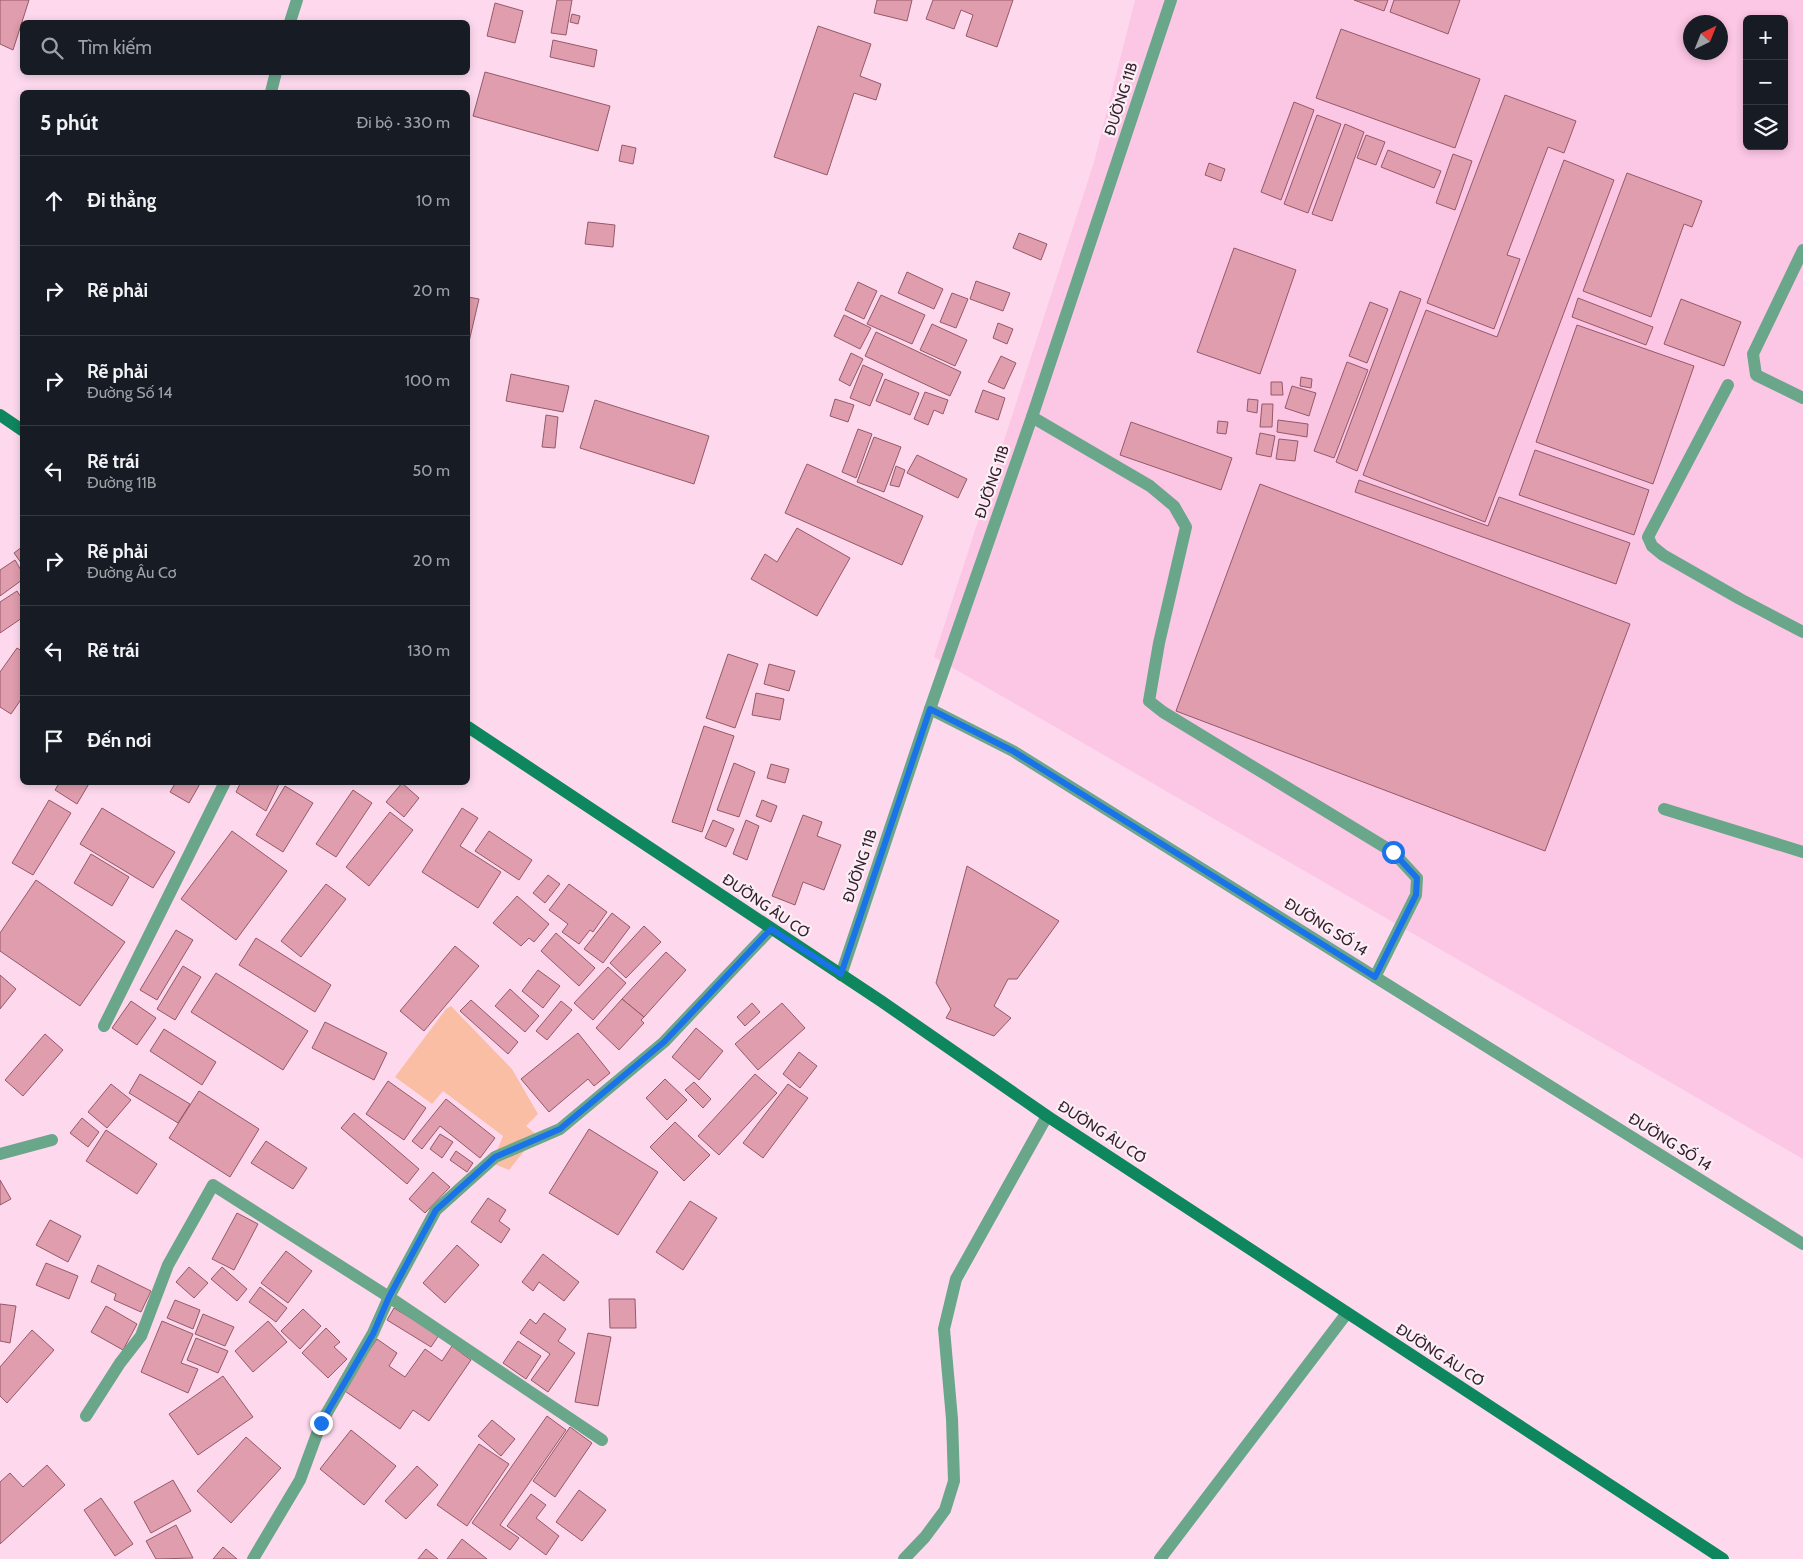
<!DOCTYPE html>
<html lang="vi">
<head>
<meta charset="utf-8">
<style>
  :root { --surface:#171b24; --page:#20242c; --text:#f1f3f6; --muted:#9ea1a6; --line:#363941 }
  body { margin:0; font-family:Cabin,sans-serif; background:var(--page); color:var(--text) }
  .controls { position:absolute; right:15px; top:15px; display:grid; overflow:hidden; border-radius:8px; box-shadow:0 2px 8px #0003 }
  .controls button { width:45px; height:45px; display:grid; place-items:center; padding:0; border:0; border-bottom:1px solid var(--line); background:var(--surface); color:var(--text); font:25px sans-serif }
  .compass { position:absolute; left:1683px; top:15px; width:45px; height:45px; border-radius:50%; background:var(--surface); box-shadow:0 2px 8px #0003; rotate:43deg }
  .stop { position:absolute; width:15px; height:15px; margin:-11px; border:4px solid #1a73e8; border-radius:50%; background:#fff }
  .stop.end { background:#1a73e8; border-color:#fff; box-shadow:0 1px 5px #0008 }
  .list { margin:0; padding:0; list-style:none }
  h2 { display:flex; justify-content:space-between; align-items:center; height:65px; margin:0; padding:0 20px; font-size:21px }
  h2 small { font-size:16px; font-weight:400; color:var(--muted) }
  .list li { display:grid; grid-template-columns:32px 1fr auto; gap:15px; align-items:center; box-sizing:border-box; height:90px; padding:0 20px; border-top:1px solid var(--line) }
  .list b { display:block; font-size:19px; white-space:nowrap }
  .list p { margin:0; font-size:16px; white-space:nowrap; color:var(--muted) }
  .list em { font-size:16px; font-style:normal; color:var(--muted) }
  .icon { flex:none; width:28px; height:28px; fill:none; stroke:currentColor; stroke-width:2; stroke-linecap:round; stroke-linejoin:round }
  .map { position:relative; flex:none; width:1803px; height:1559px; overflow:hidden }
  .search { position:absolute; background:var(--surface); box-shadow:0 2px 8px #0003; left:20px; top:20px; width:450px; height:55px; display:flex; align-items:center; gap:12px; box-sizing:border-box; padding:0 18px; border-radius:8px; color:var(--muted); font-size:19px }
  .panel { position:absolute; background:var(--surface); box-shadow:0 2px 8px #0003; left:20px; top:90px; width:450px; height:695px; border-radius:8px }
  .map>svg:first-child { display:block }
  .built { fill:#fcc6e5; fill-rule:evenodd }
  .green { fill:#fabea5 }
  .building { fill:#df9dad; stroke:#955968 }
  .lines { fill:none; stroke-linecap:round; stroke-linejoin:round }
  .service { stroke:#6aa68a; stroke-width:12 }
  .minor { stroke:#6aa68a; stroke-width:12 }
  .secondary { stroke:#0e865e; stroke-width:12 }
  .route { stroke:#1a73e8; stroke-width:6 }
  .labels { text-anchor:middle; stroke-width:4.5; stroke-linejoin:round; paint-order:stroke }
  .street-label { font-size:15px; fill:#341e2b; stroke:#fbeff6 }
</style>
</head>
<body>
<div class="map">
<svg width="1803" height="1559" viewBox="0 0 1803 1559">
  <rect width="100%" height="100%" fill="#fed9ee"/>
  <!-- built -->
  <path class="built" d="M1135,0H1803V1159L934,657L1094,162ZM1747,19H1784V146H1747ZM1690,22H1720V52H1690Z"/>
  <!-- green -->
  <path class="green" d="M451,1006L512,1069L538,1114L526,1126L537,1135L509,1170L492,1163L503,1136L443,1091L432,1104L395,1077L446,1009Z"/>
  <!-- building -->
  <g class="building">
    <path d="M0,0H29L13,50L0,44Z"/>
    <path d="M557,0H572L566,35L551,33Z"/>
    <path d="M877,0H912L907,21L874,13Z"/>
    <path d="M933,0H1013L997,47L966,36L973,15L961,10L954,29L926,19Z"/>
    <path d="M1354,0H1388L1384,11Z"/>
    <path d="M1394,0H1460L1448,34L1390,12Z"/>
    <path d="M495,3L523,11L515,43L487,36Z"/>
    <path d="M572,14L580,16L578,24L570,22Z"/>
    <path d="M818,26L871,44L860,76L881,84L876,100L854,93L827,175L774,157Z"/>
    <path d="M1341,29L1480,79L1455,148L1316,98Z"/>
    <path d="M553,40L597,50L594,67L550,57Z"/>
    <path d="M485,72L610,106L598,151L473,116Z"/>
    <path d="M1505,95L1576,121L1564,153L1548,147L1507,255L1520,259L1494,329L1427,303Z"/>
    <path d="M1294,102L1314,110L1281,200L1261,192Z"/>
    <path d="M1317,115L1341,124L1308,213L1284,204Z"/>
    <path d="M1345,124L1364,132L1332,221L1312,214Z"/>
    <path d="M1366,135L1385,142L1376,165L1357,158Z"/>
    <path d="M622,145L636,148L633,164L619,161Z"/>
    <path d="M1388,150L1441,171L1434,188L1381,167Z"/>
    <path d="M1453,154L1472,161L1455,210L1436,203Z"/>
    <path d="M1564,160L1614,180L1485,522L1363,475L1426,310L1497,337Z"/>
    <path d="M1209,163L1225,169L1221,181L1205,175Z"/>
    <path d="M1627,173L1702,201L1692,227L1684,224L1651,317L1583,291Z"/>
    <path d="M588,222L615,225L613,247L585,244Z"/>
    <path d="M1019,233L1047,244L1041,260L1013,248Z"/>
    <path d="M1234,248L1296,270L1260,374L1197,352Z"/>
    <path d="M907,272L943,289L934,309L898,293Z"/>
    <path d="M976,281L1010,293L1003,311L970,299Z"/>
    <path d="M858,282L877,291L864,319L845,310Z"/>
    <path d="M1400,291L1421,299L1357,471L1336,462Z"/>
    <path d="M952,293L968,299L956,328L940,322Z"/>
    <path d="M881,295L925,315L912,344L867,324Z"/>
    <path d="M468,297L479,299L468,346Z"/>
    <path d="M1578,298L1653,327L1646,345L1572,317Z"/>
    <path d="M1681,299L1741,322L1724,366L1664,344Z"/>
    <path d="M1370,302L1388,309L1367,363L1349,356Z"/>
    <path d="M844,315L871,328L860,349L834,336Z"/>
    <path d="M998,323L1013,329L1007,344L993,338Z"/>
    <path d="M932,324L967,340L955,366L920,350Z"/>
    <path d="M1577,325L1694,366L1653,484L1536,442Z"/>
    <path d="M876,332L961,372L950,396L865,356Z"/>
    <path d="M851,353L863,359L850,386L839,380Z"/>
    <path d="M1001,356L1016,363L1004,389L988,382Z"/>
    <path d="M1347,362L1368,370L1334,458L1314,451Z"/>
    <path d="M863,365L883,374L870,406L850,398Z"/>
    <path d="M511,374L569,386L563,412L506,401Z"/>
    <path d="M1301,377L1312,379L1311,388L1300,386Z"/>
    <path d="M885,379L919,393L910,415L876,401Z"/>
    <path d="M1271,382H1282L1283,395H1271Z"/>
    <path d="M1292,386L1316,393L1309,416L1285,408Z"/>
    <path d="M983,390L1005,398L998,420L975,412Z"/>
    <path d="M925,392L948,400L943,414L934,410L928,425L914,419Z"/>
    <path d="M835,399L854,405L848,422L830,416Z"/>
    <path d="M1248,399L1258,400L1257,413L1247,411Z"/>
    <path d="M595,400L709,436L694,484L580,448Z"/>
    <path d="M1262,404H1273L1272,427H1260Z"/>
    <path d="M546,415L558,417L555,448L542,447Z"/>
    <path d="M1278,420L1308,424L1307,437L1277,432Z"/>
    <path d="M1218,421L1228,422L1226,434L1217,433Z"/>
    <path d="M1131,422L1232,458L1221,490L1120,455Z"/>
    <path d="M858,429L872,434L856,478L842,472Z"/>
    <path d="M1260,433L1275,436L1271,457L1256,454Z"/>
    <path d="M874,437L901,447L884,492L857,482Z"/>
    <path d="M1279,439L1298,441L1295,461L1276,459Z"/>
    <path d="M1535,450L1649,490L1634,535L1519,495Z"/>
    <path d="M917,455L967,479L958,498L907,473Z"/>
    <path d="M807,464L923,516L902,565L785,513Z"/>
    <path d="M896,466L905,470L899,487L890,485Z"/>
    <path d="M1359,480L1488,526L1499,497L1630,543L1616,584L1355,492Z"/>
    <path d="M1260,484L1630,624L1545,851L1176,711Z"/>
    <path d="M797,528L850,558L817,616L751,579L765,554L777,562Z"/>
    <path d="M22,547V564L14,553Z"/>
    <path d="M15,560L22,572V580L0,596V570Z"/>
    <path d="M17,591L22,599V618L0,633V602Z"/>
    <path d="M17,648L22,651V698L11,714L0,707V672Z"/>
    <path d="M728,654L758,664L735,728L706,718Z"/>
    <path d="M769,664L795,671L789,691L764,684Z"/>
    <path d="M756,693L784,699L780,720L752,715Z"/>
    <path d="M704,726L734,736L702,832L672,822Z"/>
    <path d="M734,763L755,772L739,817L717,810Z"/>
    <path d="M771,764L789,769L785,783L767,778Z"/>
    <path d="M60,782H90L77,804L55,790Z"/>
    <path d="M176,782H201L189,803L170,792Z"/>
    <path d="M241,782H280L266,811L236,792Z"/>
    <path d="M402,783L419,798L404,817L386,802Z"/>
    <path d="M285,786L313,803L283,852L256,835Z"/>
    <path d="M353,790L372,803L336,857L316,844Z"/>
    <path d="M49,800L71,813L33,875L12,863Z"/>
    <path d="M762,800L777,806L771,822L756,816Z"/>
    <path d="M102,808L175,852L153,888L80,844Z"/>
    <path d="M462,808L478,818L460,846L501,872L478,908L422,872Z"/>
    <path d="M390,812L413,830L369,886L346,867Z"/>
    <path d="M803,815L822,822L817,836L841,845L824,890L803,882L795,905L772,896Z"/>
    <path d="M713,820L734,829L726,847L705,838Z"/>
    <path d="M746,820L759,826L747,860L733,854Z"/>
    <path d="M232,831L287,871L236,940L181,899Z"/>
    <path d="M489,831L532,860L519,880L475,851Z"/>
    <path d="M91,854L129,877L112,906L74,883Z"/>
    <path d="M967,866L1059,921L1017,979H1008L994,1006L1011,1018L994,1036L946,1018L951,1009L936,983Z"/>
    <path d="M548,875L560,884L545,903L533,893Z"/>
    <path d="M36,880L125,942L80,1006L0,951V933Z"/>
    <path d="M326,884L346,899L301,957L281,941Z"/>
    <path d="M569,884L607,912L593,932L590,930L579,944L562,932L568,924L549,910Z"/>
    <path d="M517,896L549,924L534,942L529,938L521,946L493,923Z"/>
    <path d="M612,913L630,927L603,963L584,949Z"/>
    <path d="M644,926L661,942L626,978L610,963Z"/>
    <path d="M176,930L193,940L157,1000L140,990Z"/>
    <path d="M556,933L595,968L579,986L541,951Z"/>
    <path d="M256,938L331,985L315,1012L239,965Z"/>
    <path d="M455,946L479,966L424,1031L400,1011Z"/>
    <path d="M666,952L686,970L644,1017L622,999Z"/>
    <path d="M183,966L201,977L175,1020L157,1009Z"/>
    <path d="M608,967L626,983L593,1020L574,1003Z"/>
    <path d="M538,970L560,986L543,1008L522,991Z"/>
    <path d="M216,973L308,1031L283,1070L191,1012Z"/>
    <path d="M0,975L16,989L0,1009Z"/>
    <path d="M510,989L539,1016L525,1032L495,1006Z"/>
    <path d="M622,999L644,1017L641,1020L644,1023L619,1050L596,1028Z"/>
    <path d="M471,1000L518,1042L508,1054L460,1011Z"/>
    <path d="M131,1001L156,1018L137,1045L112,1028Z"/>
    <path d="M561,1001L572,1010L547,1040L536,1031Z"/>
    <path d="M752,1003L760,1012L745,1026L737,1017Z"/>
    <path d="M782,1003L805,1028L758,1070L735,1044Z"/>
    <path d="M325,1022L387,1053L374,1080L312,1048Z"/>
    <path d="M696,1028L723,1051L699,1080L672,1057Z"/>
    <path d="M164,1029L216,1062L202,1085L150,1051Z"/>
    <path d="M578,1033L610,1073L594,1086L588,1079L549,1112L521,1079Z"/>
    <path d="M45,1034L63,1050L23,1096L5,1080Z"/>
    <path d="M799,1052L817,1066L800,1088L783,1074Z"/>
    <path d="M140,1074L190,1104L178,1123L129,1093Z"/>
    <path d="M755,1074L777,1093L719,1155L698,1136Z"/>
    <path d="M665,1079L687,1100L667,1120L646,1098Z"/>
    <path d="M388,1081L426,1108L404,1140L366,1114Z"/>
    <path d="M694,1082L711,1099L703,1108L685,1090Z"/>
    <path d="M111,1084L131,1100L107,1128L88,1112Z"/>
    <path d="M788,1084L808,1098L763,1158L743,1143Z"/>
    <path d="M199,1091L259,1129L230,1177L169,1138Z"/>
    <path d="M446,1099L495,1138L480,1158L440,1126L422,1149L412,1141Z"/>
    <path d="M354,1113L419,1169L407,1184L341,1128Z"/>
    <path d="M82,1118L99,1132L88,1147L70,1133Z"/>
    <path d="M675,1122L710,1155L684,1181L650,1147Z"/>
    <path d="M589,1129L658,1172L618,1235L549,1193Z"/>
    <path d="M106,1130L157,1164L137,1194L86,1161Z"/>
    <path d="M440,1134L453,1142L442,1158L430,1149Z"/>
    <path d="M266,1141L307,1168L293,1189L251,1163Z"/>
    <path d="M456,1151L473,1163L467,1172L450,1160Z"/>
    <path d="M433,1172L450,1187L425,1213L409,1199Z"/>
    <path d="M0,1180L11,1199L0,1205Z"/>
    <path d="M488,1198L506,1210L499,1221L510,1229L501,1243L471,1222Z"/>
    <path d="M690,1201L717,1218L683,1270L656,1252Z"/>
    <path d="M237,1213L258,1224L234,1270L212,1259Z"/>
    <path d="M50,1220L81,1236L68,1262L36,1245Z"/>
    <path d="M457,1245L479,1265L445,1303L423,1283Z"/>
    <path d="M286,1251L312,1271L288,1303L261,1283Z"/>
    <path d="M543,1254L579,1282L564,1301L539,1282L533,1291L522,1282Z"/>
    <path d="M46,1263L78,1276L69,1299L36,1285Z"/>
    <path d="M98,1265L151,1291L141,1312L114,1300L116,1294L91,1282Z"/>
    <path d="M189,1267L208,1283L194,1298L176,1282Z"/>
    <path d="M222,1267L247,1289L237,1301L211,1279Z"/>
    <path d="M260,1287L287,1308L276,1322L249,1302Z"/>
    <path d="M609,1299H635L636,1328H610Z"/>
    <path d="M175,1300L200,1310L193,1329L167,1318Z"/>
    <path d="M0,1304L16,1306L10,1343L0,1341Z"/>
    <path d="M106,1306L137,1324L123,1350L91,1332Z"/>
    <path d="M394,1308L439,1335L431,1347L387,1320Z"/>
    <path d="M303,1309L321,1326L300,1349L281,1331Z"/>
    <path d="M544,1313L566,1329L558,1341L575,1353L548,1392L531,1380L550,1354L520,1333L530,1319L536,1324Z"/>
    <path d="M203,1314L234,1327L225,1346L195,1334Z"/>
    <path d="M162,1321L193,1334L181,1363L198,1369L188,1393L141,1372Z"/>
    <path d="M268,1321L287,1342L253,1372L235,1351Z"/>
    <path d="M326,1328L340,1342L334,1347L347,1359L328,1378L302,1353Z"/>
    <path d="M32,1330L54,1350L7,1403L0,1396V1367Z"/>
    <path d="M588,1333L611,1337L598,1406L575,1402Z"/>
    <path d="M196,1338L228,1351L218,1373L187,1360Z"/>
    <path d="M377,1339L397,1353L389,1366L405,1377L425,1349L442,1361L452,1346L471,1360L429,1421L413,1410L400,1429L342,1389Z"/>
    <path d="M518,1341L541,1356L526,1379L503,1363Z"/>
    <path d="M223,1376L253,1417L198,1455L169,1414Z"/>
    <path d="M547,1416L566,1430L500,1525L519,1538L510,1550L472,1523Z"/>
    <path d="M492,1420L515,1439L501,1456L478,1436Z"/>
    <path d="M570,1427L592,1443L555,1497L533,1481Z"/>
    <path d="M351,1430L396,1466L364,1505L320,1469Z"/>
    <path d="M246,1437L281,1468L231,1523L197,1491Z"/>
    <path d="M479,1444L509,1464L467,1526L437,1505Z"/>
    <path d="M47,1465L65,1485L0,1544V1482L10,1473L23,1487Z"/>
    <path d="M417,1466L438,1485L406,1519L385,1501Z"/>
    <path d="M173,1480L191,1511L151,1533L134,1502Z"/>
    <path d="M579,1490L606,1510L582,1541L556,1522Z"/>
    <path d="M531,1494L546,1505L536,1518L559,1536L546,1555L507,1526Z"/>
    <path d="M101,1498L133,1544L115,1556L84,1510Z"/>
    <path d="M176,1525L193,1558L156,1559L146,1541Z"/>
    <path d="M462,1539L487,1559H447Z"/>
    <path d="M223,1547L237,1559H213Z"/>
    <path d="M426,1549L438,1559H418Z"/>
  </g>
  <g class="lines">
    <!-- service -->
    <g class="service">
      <path d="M290,22L297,0"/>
      <path d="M271,92L276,72"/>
      <path d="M1803,250L1753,354L1756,375L1803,398"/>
      <path d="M1728,385L1648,537L1652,546L1663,555L1740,599L1803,632"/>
      <path d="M1032,417L1150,486L1174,506L1186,527L1159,643L1149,701L1163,712L1393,852L1417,878L1416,895L1375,977"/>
      <path d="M1664,809L1803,852"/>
      <path d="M104,1026L225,782"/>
    </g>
    <!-- minor -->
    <g class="minor">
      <path d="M930,709L1013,751L1803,1244"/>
      <path d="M841,975L930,709L1032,417L1171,0"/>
      <path d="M0,1154L52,1140"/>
      <path d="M86,1416L120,1363L141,1336L168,1265L213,1185L389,1297L602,1440"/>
      <path d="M253,1559L300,1480L321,1423L373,1333L389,1297L436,1210L495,1157L560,1129L664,1042L771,929"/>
      <path d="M904,1559L925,1537L945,1510L954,1481L952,1419L944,1329L956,1279L1047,1116"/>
      <path d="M1160,1559L1347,1313"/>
    </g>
    <!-- secondary -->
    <g class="secondary">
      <path d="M0,415L22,430"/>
      <path d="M468,727L881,1001L1047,1116L1723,1559"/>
    </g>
  </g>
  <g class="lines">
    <!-- route -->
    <path class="route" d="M321,1423L373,1334L389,1297L436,1210L495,1157L560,1129L664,1042L771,929L841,974L930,709L1013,751L1375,977L1416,895L1417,878L1393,852"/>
  </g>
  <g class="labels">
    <!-- street labels -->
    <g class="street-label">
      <text transform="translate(1121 99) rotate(-72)" y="5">ĐƯỜNG 11B</text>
      <text transform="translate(992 482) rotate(-71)" y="5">ĐƯỜNG 11B</text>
      <text transform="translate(860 866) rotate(-71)" y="5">ĐƯỜNG 11B</text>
      <text transform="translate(766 906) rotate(34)" y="5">ĐƯỜNG ÂU CƠ</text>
      <text transform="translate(1326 927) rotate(32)" y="5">ĐƯỜNG SỐ 14</text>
      <text transform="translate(1102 1132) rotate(33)" y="5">ĐƯỜNG ÂU CƠ</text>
      <text transform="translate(1670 1142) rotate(32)" y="5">ĐƯỜNG SỐ 14</text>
      <text transform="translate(1440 1355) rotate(33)" y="5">ĐƯỜNG ÂU CƠ</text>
    </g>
  </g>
</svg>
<div class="controls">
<button>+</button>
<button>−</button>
<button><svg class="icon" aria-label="layers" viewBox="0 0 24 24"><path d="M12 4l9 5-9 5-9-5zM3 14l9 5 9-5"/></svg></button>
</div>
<svg class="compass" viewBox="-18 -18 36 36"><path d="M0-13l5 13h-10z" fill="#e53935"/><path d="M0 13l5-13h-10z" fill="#9ea1a6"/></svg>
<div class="stop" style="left:1393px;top:852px"></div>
<div class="stop end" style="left:321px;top:1423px"></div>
<div class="search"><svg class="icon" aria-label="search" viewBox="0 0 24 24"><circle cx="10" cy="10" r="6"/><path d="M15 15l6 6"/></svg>Tìm kiếm</div>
<section class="panel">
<h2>5 phút<small>Đi bộ · 330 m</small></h2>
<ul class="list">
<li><svg class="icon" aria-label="ahead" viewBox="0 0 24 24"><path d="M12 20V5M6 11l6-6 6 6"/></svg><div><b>Đi thẳng</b></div><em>10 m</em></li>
<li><svg class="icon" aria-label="right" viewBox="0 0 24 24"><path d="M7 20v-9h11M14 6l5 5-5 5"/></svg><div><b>Rẽ phải</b></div><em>20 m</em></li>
<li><svg class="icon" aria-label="right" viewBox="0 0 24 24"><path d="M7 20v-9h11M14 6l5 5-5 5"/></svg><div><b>Rẽ phải</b><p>Đường Số 14</p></div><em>100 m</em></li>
<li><svg class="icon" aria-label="left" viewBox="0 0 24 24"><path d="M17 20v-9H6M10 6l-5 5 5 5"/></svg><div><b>Rẽ trái</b><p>Đường 11B</p></div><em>50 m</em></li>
<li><svg class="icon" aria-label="right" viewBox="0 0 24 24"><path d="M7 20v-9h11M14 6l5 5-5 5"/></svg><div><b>Rẽ phải</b><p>Đường Âu Cơ</p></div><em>20 m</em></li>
<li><svg class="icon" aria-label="left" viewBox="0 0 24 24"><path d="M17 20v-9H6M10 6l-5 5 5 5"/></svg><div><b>Rẽ trái</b></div><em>130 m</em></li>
<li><svg class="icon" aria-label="arrive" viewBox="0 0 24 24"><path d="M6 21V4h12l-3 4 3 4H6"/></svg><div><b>Đến nơi</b></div></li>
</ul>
</section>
</div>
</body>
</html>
